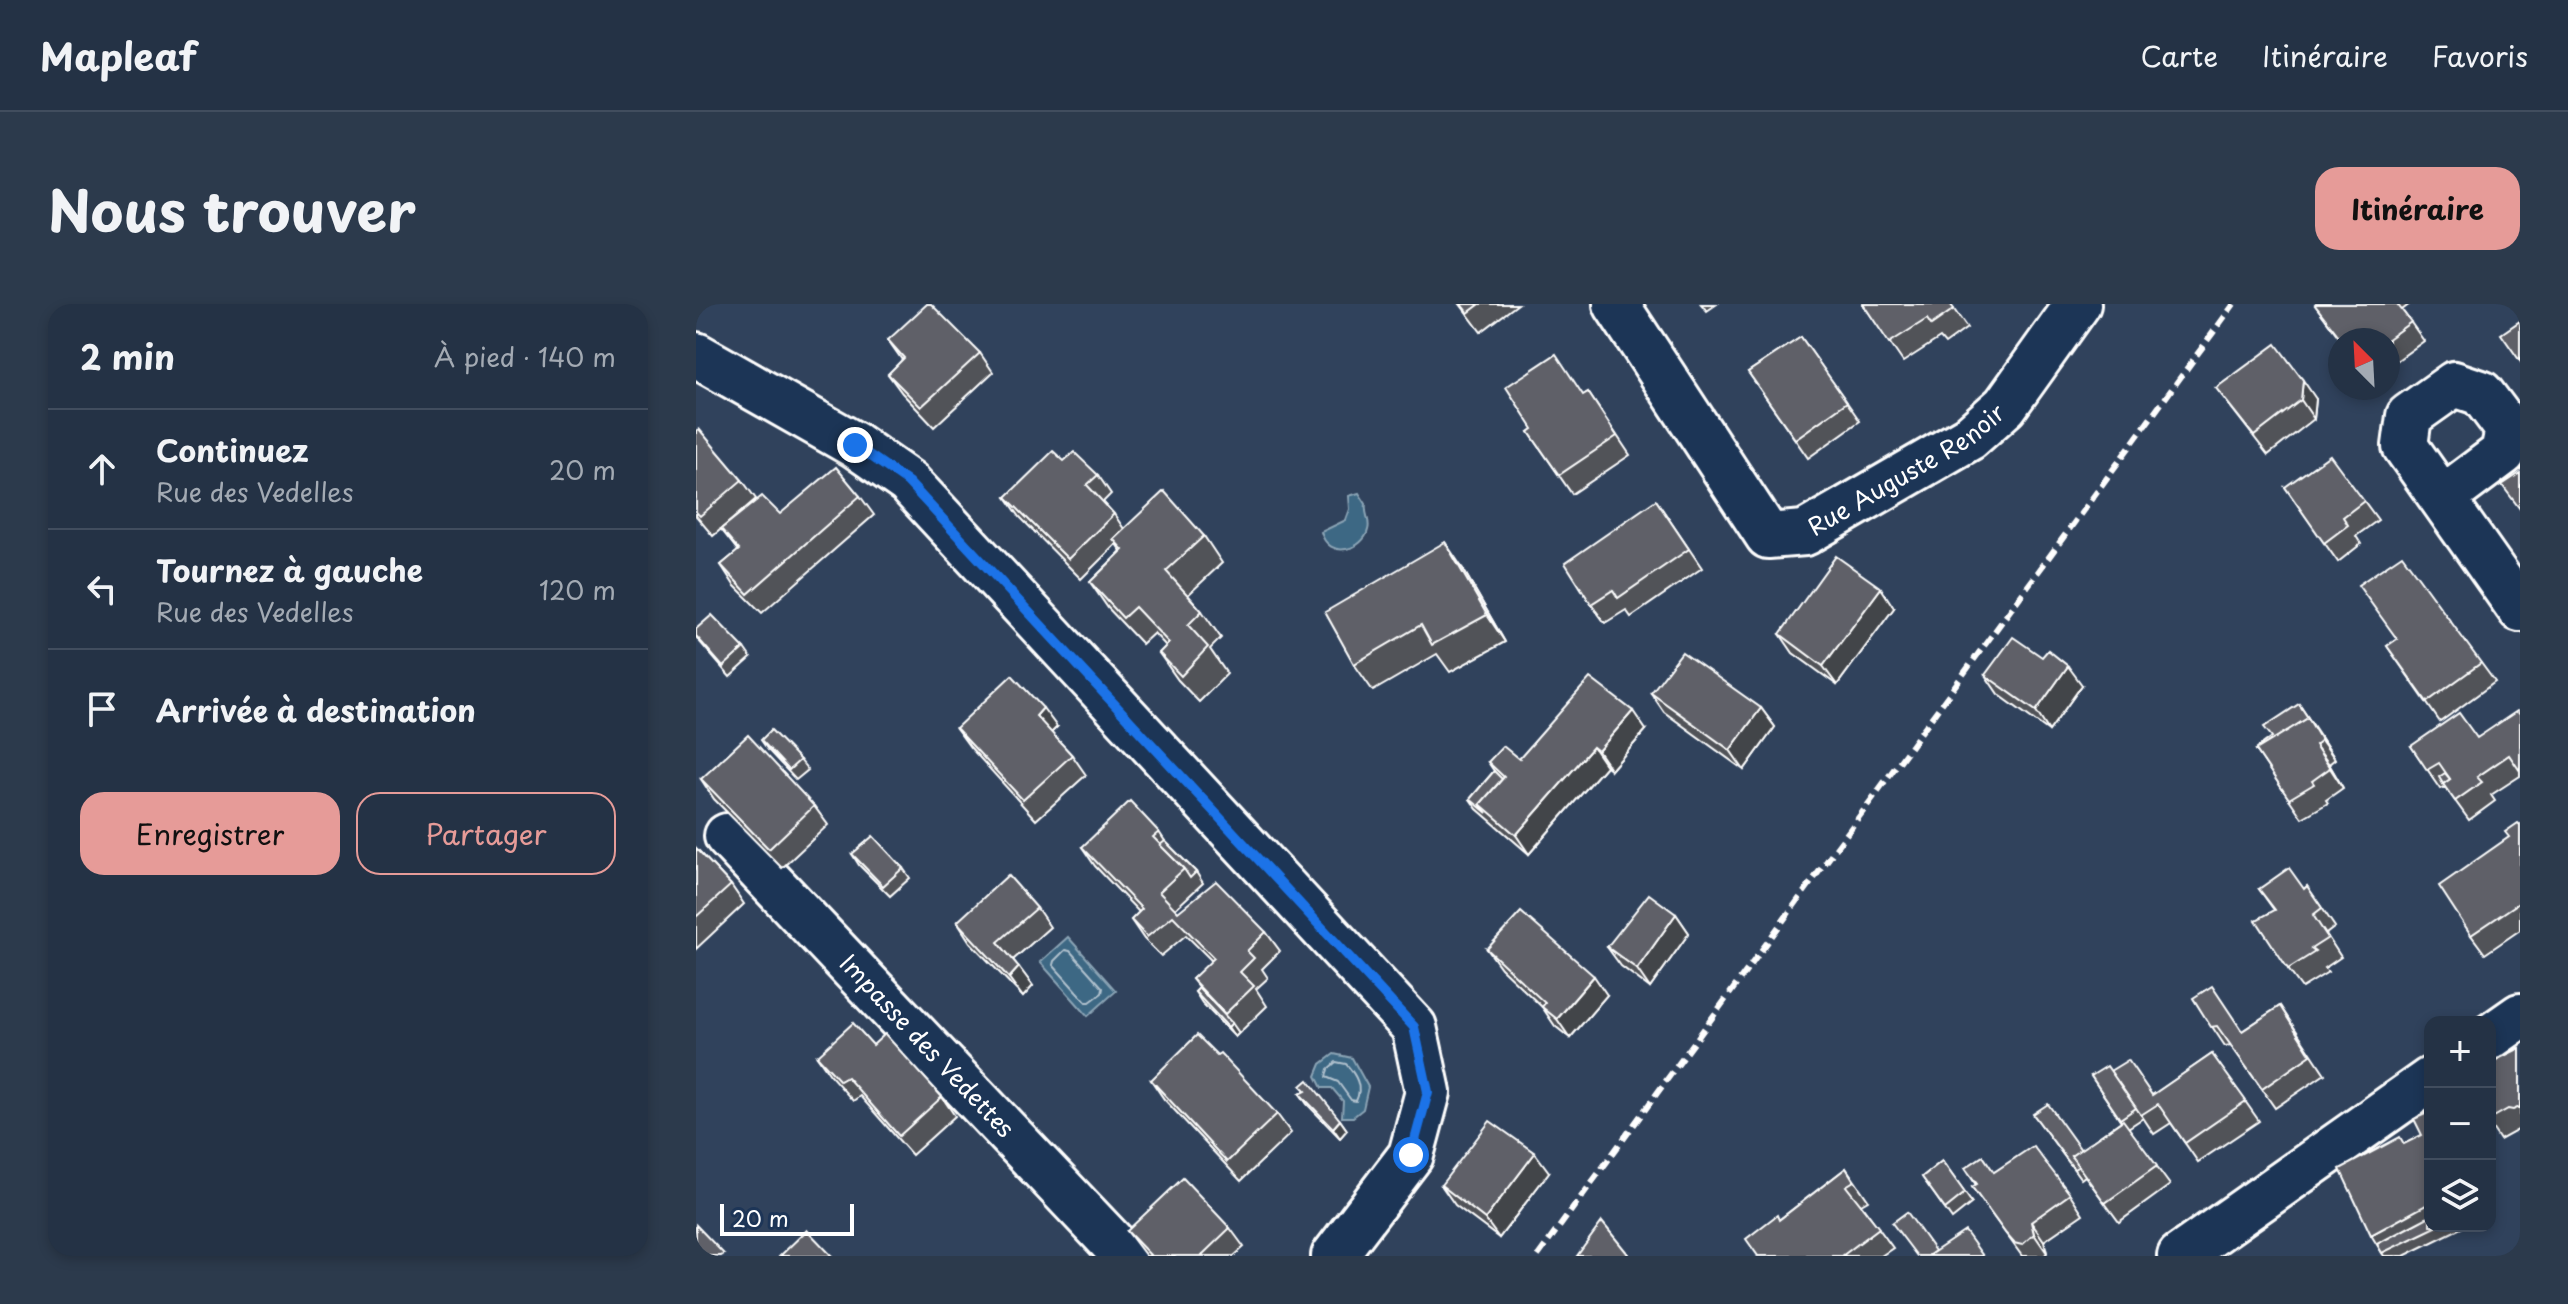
<!DOCTYPE html>
<html lang="fr">
<head>
<meta charset="utf-8">
<style>
  :root { --surface:#243245; --page:#2c3a4c; --text:#f1f3f6; --muted:#a3aab3; --line:#414d5e; --accent:#e69b98 }
  body { margin:0; font-family:"Playpen Sans",sans-serif; background:var(--page); color:var(--text) }
  .controls { position:absolute; right:24px; bottom:24px; display:grid; overflow:hidden; border-radius:16px; box-shadow:0 4px 12px #0003 }
  .controls button { width:72px; height:72px; display:grid; place-items:center; padding:0; border:0; border-bottom:2px solid var(--line); background:var(--surface); color:var(--text); font:40px sans-serif }
  .compass { position:absolute; left:1632px; top:24px; width:72px; height:72px; border-radius:50%; background:var(--surface); box-shadow:0 4px 12px #0003; rotate:336deg }
  .scale { position:absolute; left:24px; bottom:20px; width:134px; box-sizing:border-box; padding-left:8px; border:4px solid #fff; border-top:0; font-size:22px; line-height:28px; white-space:nowrap; color:#fff; -webkit-text-stroke:6px #1d3557; paint-order:stroke }
  .stop { position:absolute; width:24px; height:24px; margin:-18px; border:6px solid #1a73e8; border-radius:50%; background:#fff }
  .stop.end { background:#1a73e8; border-color:#fff; box-shadow:0 2px 8px #0008 }
  .list { margin:0; padding:0; list-style:none }
  h2 { display:flex; justify-content:space-between; align-items:center; height:104px; margin:0; padding:0 32px; font-size:34px }
  h2 small { font-size:26px; font-weight:400; color:var(--muted) }
  .list li { display:grid; grid-template-columns:52px 1fr auto; gap:24px; align-items:center; box-sizing:border-box; height:120px; padding:0 32px; border-top:2px solid var(--line) }
  .list b { display:block; font-size:30px; white-space:nowrap }
  .list p { margin:0; font-size:26px; white-space:nowrap; color:var(--muted) }
  .list em { font-size:26px; font-style:normal; color:var(--muted) }
  .actions { display:flex; gap:16px; padding:24px 32px }
  .actions a { flex:1; padding:18px 0; border:2px solid var(--accent); border-radius:24px; text-align:center; font-size:28px; color:var(--accent) }
  .actions .main { background:var(--accent); color:#111 }
  .icon { flex:none; width:44px; height:44px; fill:none; stroke:currentColor; stroke-width:2; stroke-linecap:round; stroke-linejoin:round }
  .map { position:relative; flex:none; width:1824px; height:952px; overflow:hidden; border-radius:24px }
  header { display:flex; align-items:center; gap:48px; box-sizing:border-box; height:112px; padding:0 40px; background:var(--surface); border-bottom:2px solid var(--line) }
  header strong { font-size:38px }
  nav { display:flex; gap:44px; margin-inline-start:auto; font-size:28px }
  .intro { display:flex; align-items:center; justify-content:space-between; box-sizing:border-box; height:192px; padding:0 48px }
  h1 { margin:0; font-size:56px }
  .button { padding:20px 36px; border-radius:24px; background:var(--accent); color:#111; font-size:28px; font-weight:700 }
  main { display:flex; gap:48px; padding:0 48px }
  aside { flex:1; background:var(--surface); border-radius:24px; box-shadow:0 4px 12px #0003 }
  .map>svg:first-child { display:block }
  .water { fill:#3d6784; stroke:#8ba4b5; stroke-width:2 }
  .lines { fill:none; stroke-linecap:round; stroke-linejoin:round }
  .shore { stroke:#b1c2ce; stroke-width:2 }
  .minor-casing { stroke:#fff; stroke-width:50 }
  .minor { stroke:#1d3557; stroke-width:44 }
  .rail { stroke:#fff; stroke-width:6; stroke-dasharray:12 6; stroke-linecap:butt }
  .wall { fill:#515359; stroke:#fff; stroke-width:2 }
  .shaded-wall { fill:#424449; stroke:#fff; stroke-width:2 }
  .building { fill:#5e6168; stroke:#fff; stroke-width:2 }
  .route { stroke:#1a73e8; stroke-width:10 }
  .labels { text-anchor:middle; stroke-width:6; stroke-linejoin:round; paint-order:stroke }
  .street-label { font-size:24px; fill:#fff; stroke:#1d3557 }
</style>
</head>
<body>
<header>
<strong>Mapleaf</strong>
<nav><a>Carte</a><a>Itinéraire</a><a>Favoris</a></nav>
</header>
<div class="intro"><h1>Nous trouver</h1><a class="button">Itinéraire</a></div>
<main>
<aside>
<h2>2 min<small>À pied · 140 m</small></h2>
<ul class="list">
<li><svg class="icon" aria-label="ahead" viewBox="0 0 24 24"><path d="M12 20V5M6 11l6-6 6 6"/></svg><div><b>Continuez</b><p>Rue des Vedelles</p></div><em>20 m</em></li>
<li><svg class="icon" aria-label="left" viewBox="0 0 24 24"><path d="M17 20v-9H6M10 6l-5 5 5 5"/></svg><div><b>Tournez à gauche</b><p>Rue des Vedelles</p></div><em>120 m</em></li>
<li><svg class="icon" aria-label="arrive" viewBox="0 0 24 24"><path d="M6 21V4h12l-3 4 3 4H6"/></svg><div><b>Arrivée à destination</b></div></li>
</ul>
<div class="actions"><a class="main">Enregistrer</a><a>Partager</a></div>
</aside>
<div class="map">
<svg width="1824" height="952" viewBox="0 0 1824 952">
  <rect width="100%" height="100%" fill="#30425c"/>
  <filter id="ink" filterUnits="userSpaceOnUse"><feTurbulence type="fractalNoise" baseFrequency=".0125" numOctaves="2"/><feDisplacementMap in="SourceGraphic" scale="16" xChannelSelector="R" yChannelSelector="G"/><feConvolveMatrix kernelMatrix="1 2 1 2 8 2 1 2 1" color-interpolation-filters="sRGB"/></filter>
  <g filter="url(#ink)">
    <!-- water -->
    <g class="water">
      <path d="M663,189L670,200C668,210 675,217 672,226C668,245 633,257 625,228L650,216L654,205L653,192Z"/>
      <path d="M372,633L420,687L392,712L344,658Z"/>
      <path d="M638,750L656,754L672,783L667,805L657,813H646L647,797L636,784H626L620,772L625,760Z"/>
    </g>
    <g class="lines">
      <!-- shore -->
      <g class="shore">
        <path d="M369,646L374,647L407,684L406,689L394,698H390L357,661L358,657Z"/>
        <path d="M640,758L650,760C660,771 667,783 660,797L655,796L642,778L630,773L632,765Z"/>
      </g>
      <defs>
        <g id="minor">
          <path id="s1" d="M920,0L1072,232L1109,229L1273,134L1309,102L1382,0"/>
          <path d="M0,51L159,141L212,178L718,723L732,788L715,851L638,952"/>
          <path d="M1747,194L1807,149L1812,125L1785,89L1758,80L1713,112L1709,142L1824,305"/>
          <path id="s2" d="M31,532L429,952"/>
          <path d="M1794,733L1824,712"/>
          <path d="M1484,952L1734,776"/>
        </g>
      </defs>
      <!-- minor casing -->
      <use href="#minor" class="minor-casing"/>
      <!-- minor -->
      <use href="#minor" class="minor"/>
      <!-- rail -->
      <path class="rail" d="M842,952L1538,0"/>
    </g>
    <!-- wall -->
    <g class="wall">
      <path d="M764,0H822L785,28Z"/>
      <path d="M1005,0H1021L1011,7Z"/>
      <path d="M1167,0H1254L1271,24L1249,40L1244,34L1207,58Z"/>
      <path d="M1620,0H1714L1706,6L1728,37L1692,63V36H1645L1619,1Z"/>
      <path d="M1105,33L1164,117L1112,154L1052,68Z"/>
      <path d="M192,36L284,49L297,68L238,123L206,89L192,70L206,56Z"/>
      <path d="M1520,84L1620,95L1618,115L1572,151Z"/>
      <path d="M892,88L934,151L876,190L833,128Z"/>
      <path d="M0,127L46,176L60,195L17,232L0,212Z"/>
      <path d="M368,157L402,171L415,190L407,198L418,210L428,225L508,232L526,259L492,291L506,307L525,334L514,345L531,370L503,398L482,376L463,349L470,342L458,329L446,340L412,304L394,278L425,247L420,240L385,275L324,213L310,193Z"/>
      <path d="M1589,183L1668,197L1682,216L1660,232L1665,240L1642,258Z"/>
      <path d="M164,192L178,211L66,309L38,281L25,261L42,247L25,225Z"/>
      <path d="M960,196L1006,264L935,313L930,306L909,319L895,300Z"/>
      <path d="M767,265L809,338L754,368L741,350L677,387L658,360Z"/>
      <path d="M1198,304L1141,381L1097,349L1084,330Z"/>
      <path d="M0,325L48,344L55,354L34,373L4,338L0,333Z"/>
      <path d="M1701,335L1785,359L1799,378L1744,418L1691,342Z"/>
      <path d="M1289,371L1386,381L1353,427L1302,390Z"/>
      <path d="M955,389L1065,404L1079,423L1048,466L968,408Z"/>
      <path d="M1824,411V472L1795,491L1799,497L1773,516L1749,483L1745,485L1715,442L1781,434Z"/>
      <path d="M361,423L355,429L376,451L390,471L340,516L274,443L260,424Z"/>
      <path d="M950,426L915,466L910,462L833,550L781,505L774,495L798,467L792,458L823,455Z"/>
      <path d="M1625,433L1639,455L1633,460L1647,484L1630,496L1632,499L1606,514L1560,446Z"/>
      <path d="M65,436L104,456L112,466L100,476L72,446Z"/>
      <path d="M5,475L118,502L132,521L86,564L18,495Z"/>
      <path d="M1824,521V626L1789,650L1775,631L1813,533Z"/>
      <path d="M463,528L469,537L500,568L507,579L479,605L482,608L570,628L584,647L566,665L572,674L560,685L571,702L539,733L506,699L499,688L503,684L496,675L516,657L490,631L465,652L448,635L435,616L443,608L399,562L386,543Z"/>
      <path d="M0,544L35,581L48,600L0,645Z"/>
      <path d="M156,550L207,564L214,574L194,592L163,561Z"/>
      <path d="M1611,582L1639,623L1630,630L1645,653L1629,664L1632,668L1606,684L1592,665L1578,606L1563,585H1608Z"/>
      <path d="M341,604L354,623L317,656L337,682L327,693L274,638L261,618Z"/>
      <path d="M980,610L993,629L954,684L925,662L911,643Z"/>
      <path d="M791,645L911,691L874,734L859,722L846,703L805,664Z"/>
      <path d="M1497,694L1546,727L1584,702L1629,770L1579,804L1535,741L1529,742Z"/>
      <path d="M1824,744V825L1804,836L1794,821V759Z"/>
      <path d="M1516,750L1563,817L1502,858L1475,819L1458,830L1438,800L1447,814L1432,824L1474,881L1423,918L1389,872L1385,875L1337,810L1385,846L1425,817L1395,772L1414,767L1457,791Z"/>
      <path d="M121,752L246,793L259,812L216,851L164,792L157,797L134,771Z"/>
      <path d="M455,776L581,810L595,829L545,877L468,795Z"/>
      <path d="M610,787L644,816L651,826L644,834L611,800L604,790Z"/>
      <path d="M1734,808V922H1769L1708,952H1688L1675,931L1709,840L1726,831Z"/>
      <path d="M1246,857L1276,899L1256,915L1226,873Z"/>
      <path d="M1150,864L1172,896L1165,900L1197,944L1185,952H1062L1084,915Z"/>
      <path d="M1269,864L1298,868L1374,890L1387,910L1348,937L1351,949L1348,952H1326L1276,883L1280,881Z"/>
      <path d="M853,868L803,934L759,901L745,881Z"/>
      <path d="M534,924L548,943L538,952H450L431,927Z"/>
    </g>
    <!-- shaded-wall -->
    <g class="shaded-wall">
      <path d="M1607,76L1620,95L1618,115L1605,96Z"/>
      <path d="M749,238L767,265L809,338L791,311Z"/>
      <path d="M1185,284L1198,304L1141,381L1127,362Z"/>
      <path d="M1372,362L1386,381L1353,427L1340,407Z"/>
      <path d="M1603,400L1625,433L1639,455L1625,436Z"/>
      <path d="M347,404L361,423L353,431L340,412Z"/>
      <path d="M1065,404L1079,423L1048,466L1034,446Z"/>
      <path d="M937,407L950,426L915,466L902,447Z"/>
      <path d="M1619,441L1633,460L1647,484L1634,464Z"/>
      <path d="M897,443L910,462L833,550L820,531Z"/>
      <path d="M980,610L993,629L954,684L941,665Z"/>
      <path d="M323,663L337,682L327,693L313,674Z"/>
      <path d="M898,672L911,691L874,734L861,715Z"/>
      <path d="M536,719L543,729L539,733L532,723Z"/>
      <path d="M644,816L651,826L644,834L637,824Z"/>
      <path d="M839,849L853,868L803,934L789,915Z"/>
      <path d="M1335,918L1348,937L1351,949L1338,930Z"/>
    </g>
    <!-- building -->
    <g class="building">
      <path d="M231,0H235L284,49L225,103L192,70L208,54L192,36Z"/>
      <path d="M765,0H784L772,9Z"/>
      <path d="M1167,0H1254L1258,5L1235,21L1231,15L1193,39Z"/>
      <path d="M1620,0H1701L1715,18L1690,36H1646L1619,1Z"/>
      <path d="M1824,17V57L1805,30Z"/>
      <path d="M1105,33L1151,98L1099,135L1052,68Z"/>
      <path d="M1580,40L1607,76L1605,96L1558,132L1520,84Z"/>
      <path d="M860,50L887,91L892,88L921,132L863,171L833,128L837,125L810,83Z"/>
      <path d="M3,125L46,176L4,212L0,208V127Z"/>
      <path d="M357,147L368,157L378,148L402,171L391,181L418,210L372,255L310,193Z"/>
      <path d="M1634,151L1668,197L1647,213L1652,221L1628,239L1589,183Z"/>
      <path d="M140,163L164,192L52,290L25,261L43,246L25,225L66,192L84,210Z"/>
      <path d="M1824,169V205L1806,181Z"/>
      <path d="M468,187L508,232L470,267L506,307L492,321L512,343L485,372L463,349L473,339L439,303L427,314L394,278L427,246L417,235Z"/>
      <path d="M960,196L993,245L922,294L917,286L895,300L869,259Z"/>
      <path d="M749,238L791,311L736,341L725,321L658,360L629,308Z"/>
      <path d="M1706,251L1785,359L1731,398L1691,342L1701,335L1662,281Z"/>
      <path d="M1140,252L1185,284L1127,362L1084,330Z"/>
      <path d="M16,311L48,344L27,363L0,332V325Z"/>
      <path d="M1317,333L1346,353L1352,346L1372,362L1340,407L1289,371Z"/>
      <path d="M986,348L1065,404L1034,446L955,389Z"/>
      <path d="M316,371L347,404L340,412L376,451L327,496L260,424Z"/>
      <path d="M894,374L937,407L902,447L897,443L820,531L784,500L808,473L792,458L807,442L823,455Z"/>
      <path d="M1603,400L1618,423L1612,414L1562,446L1561,444L1576,433L1568,423Z"/>
      <path d="M1821,407L1824,411V467L1813,451L1781,473L1786,478L1759,497L1747,480L1754,475L1743,459L1731,466L1715,442L1763,409L1781,434Z"/>
      <path d="M1612,414L1625,436L1619,441L1634,464L1616,477L1618,480L1593,495L1560,446Z"/>
      <path d="M75,426L104,456L93,466L65,436Z"/>
      <path d="M52,431L118,502L73,545L5,475Z"/>
      <path d="M798,467L806,475L784,500L791,509L774,495Z"/>
      <path d="M1749,469L1754,475L1747,480L1743,473Z"/>
      <path d="M434,497L463,528L457,533L488,565L463,588L482,608L520,577L570,628L551,647L558,654L544,668L558,682L529,710L496,675L518,654L477,612L451,633L435,616L446,605L386,543Z"/>
      <path d="M1822,519L1824,521V598L1775,631L1743,582L1813,533L1809,528Z"/>
      <path d="M177,532L207,564L187,582L156,550Z"/>
      <path d="M469,537L500,568L494,574L488,565L464,541Z"/>
      <path d="M0,544L35,581L0,613Z"/>
      <path d="M1593,564L1608,585L1611,582L1626,604L1617,611L1632,634L1615,645L1619,648L1592,665L1560,616L1579,606L1563,585Z"/>
      <path d="M312,571L341,604L302,638L323,663L313,674L261,618Z"/>
      <path d="M953,590L980,610L941,665L911,643Z"/>
      <path d="M825,608L898,672L861,715L846,703L849,699L791,645Z"/>
      <path d="M1516,682L1546,727L1584,702L1615,751L1566,785L1521,722L1515,723L1497,694Z"/>
      <path d="M503,684L536,719L532,723L499,688Z"/>
      <path d="M157,719L177,741L189,730L246,793L203,832L151,773L144,777L121,752Z"/>
      <path d="M501,731L521,751L524,749L581,810L531,858L455,776Z"/>
      <path d="M1824,744V803L1817,806L1812,805L1794,815V759Z"/>
      <path d="M1516,750L1550,797L1489,839L1462,800L1445,811L1414,767L1432,756L1456,791Z"/>
      <path d="M1411,762L1440,804L1424,815L1395,772Z"/>
      <path d="M612,776L644,816L637,824L604,790L610,787L605,782Z"/>
      <path d="M1352,800L1385,846L1375,852L1383,862L1378,865L1337,810Z"/>
      <path d="M1734,808V899L1675,931L1644,865L1704,833L1708,840L1726,831L1718,815Z"/>
      <path d="M1427,816L1461,862L1409,899L1375,852Z"/>
      <path d="M794,817L839,849L789,915L745,881Z"/>
      <path d="M1337,842L1374,890L1335,918L1338,930L1326,941L1318,939L1310,930L1276,883L1281,880L1269,864L1287,852L1298,868Z"/>
      <path d="M1246,857L1269,889L1249,905L1226,873Z"/>
      <path d="M1150,864L1158,877L1150,882L1183,924L1146,952H1062L1050,935L1081,911L1083,916Z"/>
      <path d="M487,874L534,924L505,952H455L431,927Z"/>
      <path d="M1211,908L1239,947L1232,952H1221L1196,919Z"/>
      <path d="M1734,912V922H1742L1686,949L1681,940Z"/>
      <path d="M906,918L932,950L930,952H881Z"/>
      <path d="M0,921L28,950L25,952H0Z"/>
      <path d="M111,926L136,952H84Z"/>
      <path d="M1269,927L1287,952H1232Z"/>
    </g>
  </g>
  <g class="lines" filter="url(#ink)">
    <!-- route -->
    <path class="route" d="M159,141L212,178L718,723L732,788L715,851"/>
  </g>
  <g class="labels">
    <!-- street labels -->
    <g class="street-label">
      <text dy="8" stroke="none"><textPath href="#s1" startOffset="434">Rue Auguste Renoir</textPath></text>
      <text dy="8" stroke="none"><textPath href="#s2" startOffset="290">Impasse des Vedettes</textPath></text>
    </g>
  </g>
</svg>
<div class="controls">
<button>+</button>
<button>−</button>
<button><svg class="icon" aria-label="layers" viewBox="0 0 24 24"><path d="M12 4l9 5-9 5-9-5zM3 14l9 5 9-5"/></svg></button>
</div>
<svg class="compass" viewBox="-18 -18 36 36"><path d="M0-13l5 13h-10z" fill="#e53935"/><path d="M0 13l5-13h-10z" fill="#a3aab3"/></svg>
<div class="scale">20 m</div>
<div class="stop" style="left:715px;top:851px"></div>
<div class="stop end" style="left:159px;top:141px"></div>
</div>
</main>
</body>
</html>
